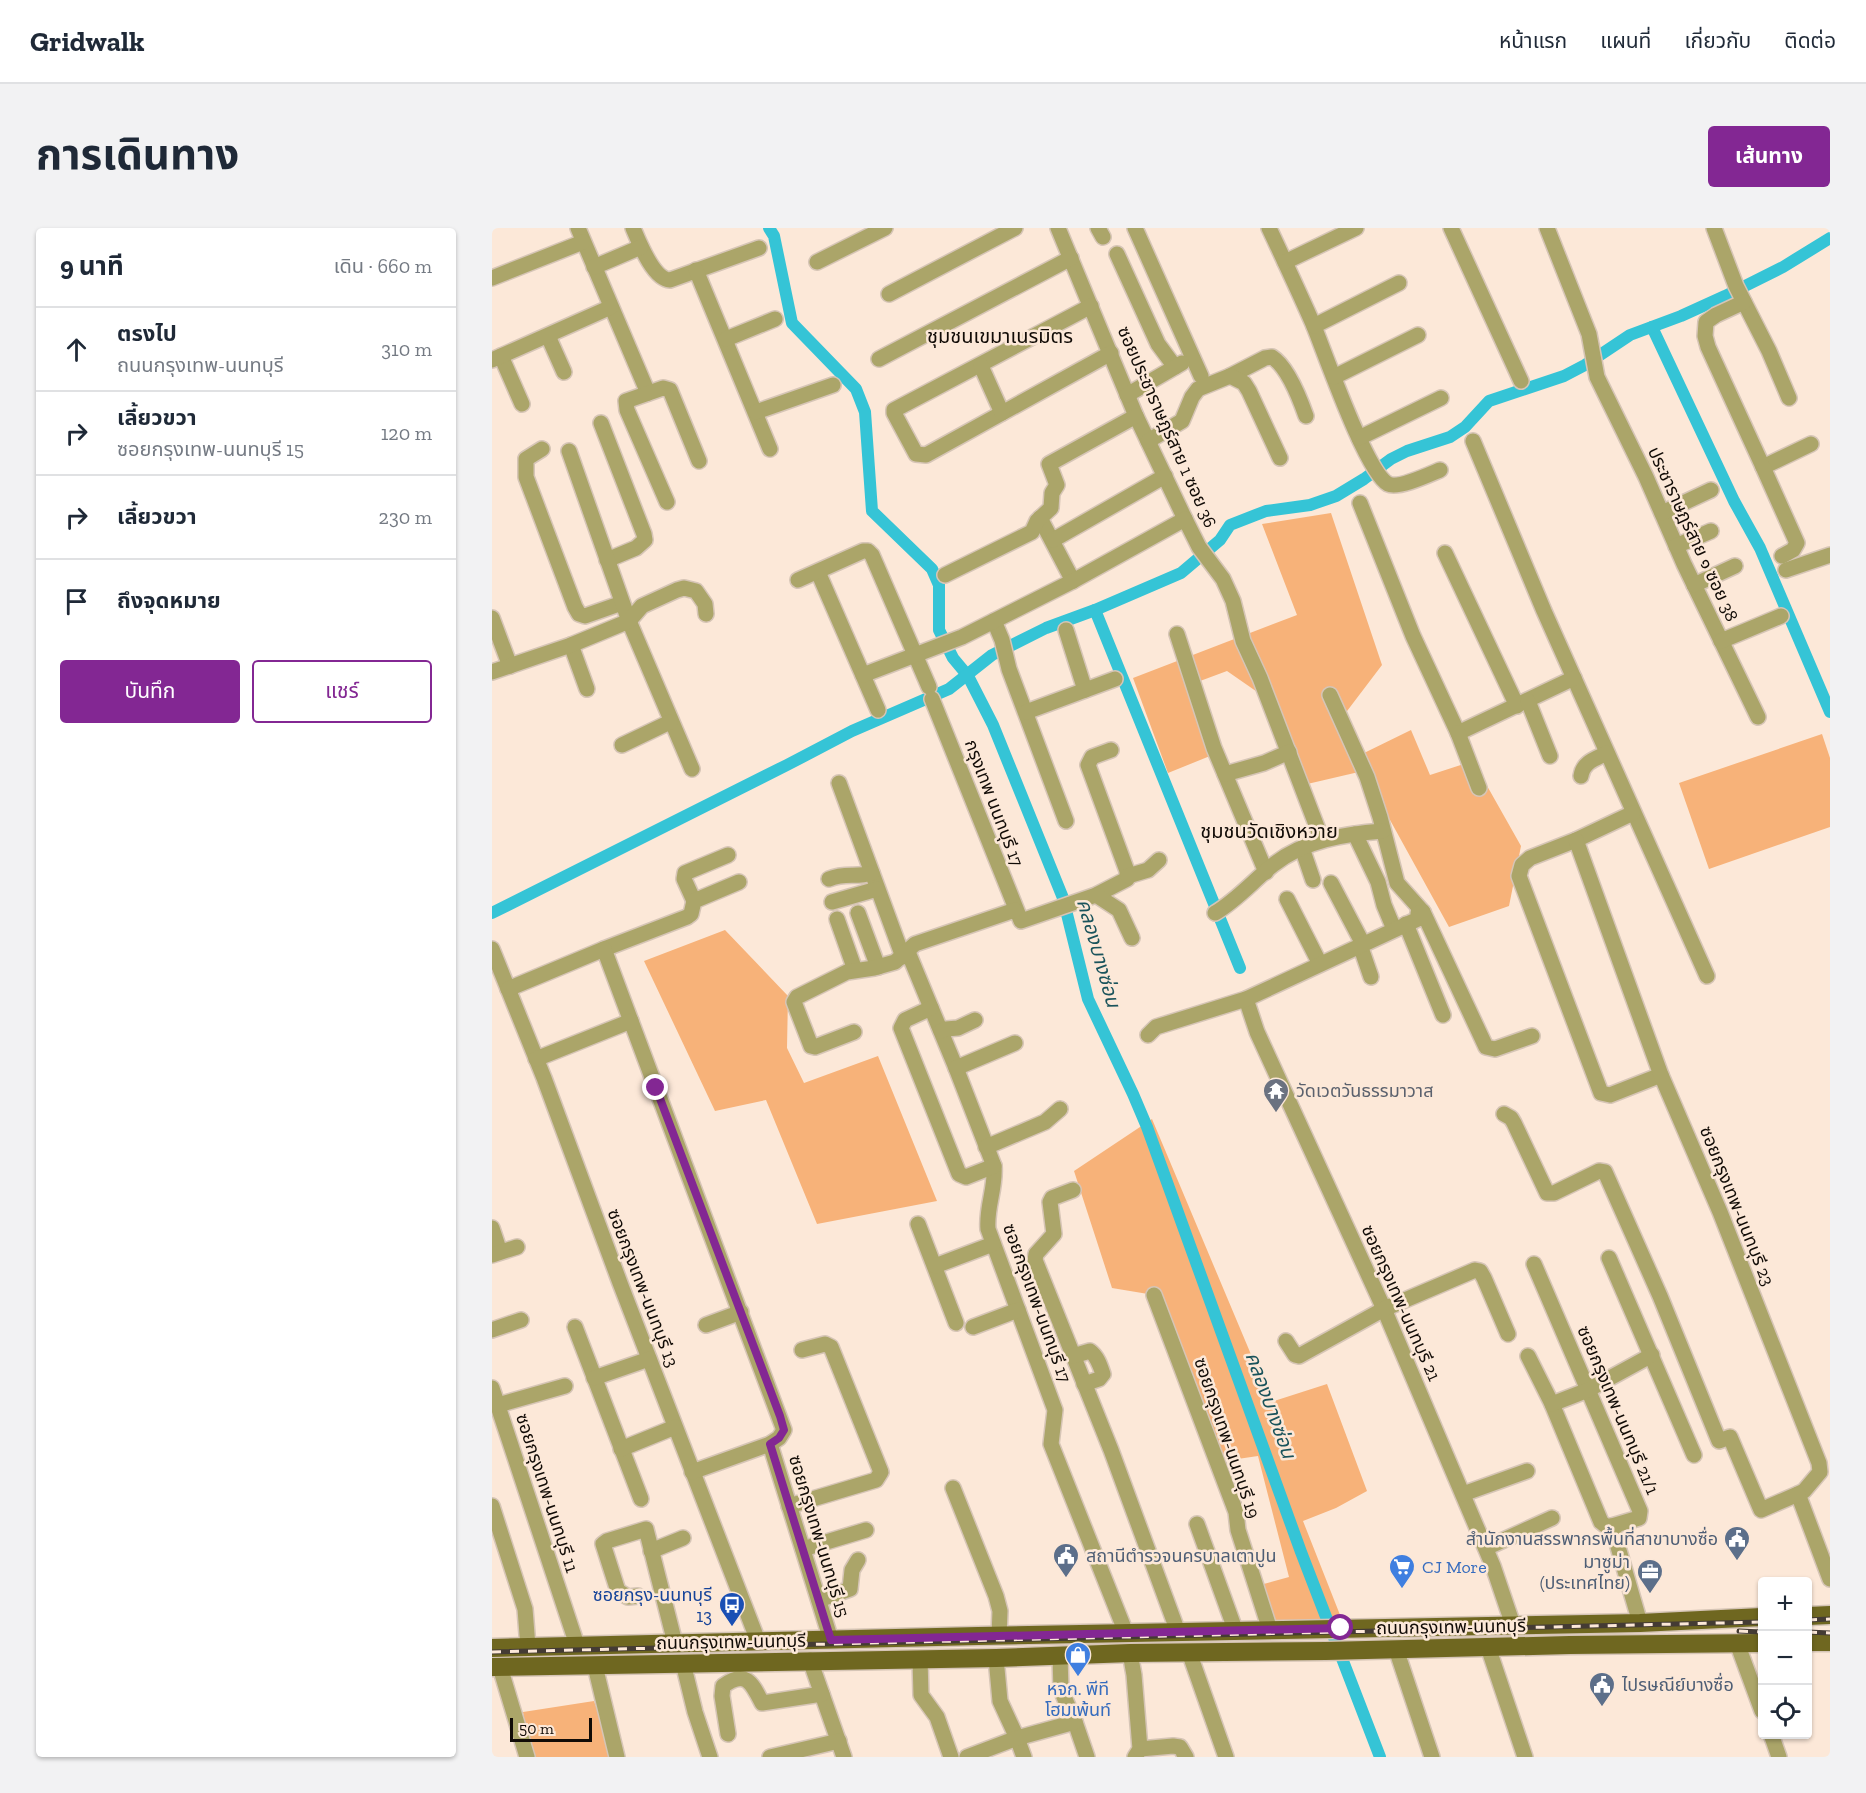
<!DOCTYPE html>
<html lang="th">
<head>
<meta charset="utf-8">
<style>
  :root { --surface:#fff; --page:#f2f2f3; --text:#1f2937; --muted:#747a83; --line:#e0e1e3; --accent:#832793 }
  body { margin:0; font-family:"Zilla Slab","Noto Sans Thai",serif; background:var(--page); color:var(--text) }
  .controls { position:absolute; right:18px; bottom:18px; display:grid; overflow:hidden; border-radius:6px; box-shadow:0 2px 4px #0004 }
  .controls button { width:54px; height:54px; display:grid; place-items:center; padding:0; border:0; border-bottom:2px solid var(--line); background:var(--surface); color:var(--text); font:30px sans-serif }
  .scale { position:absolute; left:18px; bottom:15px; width:82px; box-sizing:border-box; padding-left:6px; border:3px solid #110b06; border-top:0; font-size:16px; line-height:21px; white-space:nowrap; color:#110b06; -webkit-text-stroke:4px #fce8d8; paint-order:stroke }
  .stop { position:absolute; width:18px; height:18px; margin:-14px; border:4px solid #832793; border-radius:50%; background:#fff }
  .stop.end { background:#832793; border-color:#fff; box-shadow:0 2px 6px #0008 }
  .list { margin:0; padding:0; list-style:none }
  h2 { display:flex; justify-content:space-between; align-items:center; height:78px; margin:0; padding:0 24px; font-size:26px }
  h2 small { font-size:20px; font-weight:400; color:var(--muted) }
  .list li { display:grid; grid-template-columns:39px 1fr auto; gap:18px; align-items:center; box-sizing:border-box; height:84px; padding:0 24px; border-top:2px solid var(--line) }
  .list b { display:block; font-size:22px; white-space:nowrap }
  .list p { margin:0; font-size:20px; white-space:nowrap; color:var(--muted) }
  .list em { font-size:20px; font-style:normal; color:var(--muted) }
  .actions { display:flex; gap:12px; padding:18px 24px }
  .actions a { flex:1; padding:14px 0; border:2px solid var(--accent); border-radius:6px; text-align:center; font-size:21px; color:var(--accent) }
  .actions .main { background:var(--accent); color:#fff }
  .icon { flex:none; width:33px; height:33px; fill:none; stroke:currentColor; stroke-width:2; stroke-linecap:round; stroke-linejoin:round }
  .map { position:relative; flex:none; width:1338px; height:1529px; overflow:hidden; border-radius:6px }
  header { display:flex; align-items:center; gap:36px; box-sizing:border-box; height:84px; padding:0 30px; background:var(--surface); border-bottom:2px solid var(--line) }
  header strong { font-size:28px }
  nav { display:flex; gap:33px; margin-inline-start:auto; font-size:21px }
  .intro { display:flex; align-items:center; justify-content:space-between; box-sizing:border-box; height:144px; padding:0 36px }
  h1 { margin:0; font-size:42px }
  .button { padding:15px 27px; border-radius:6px; background:var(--accent); color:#fff; font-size:21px; font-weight:700 }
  main { display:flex; gap:36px; padding:0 36px }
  aside { flex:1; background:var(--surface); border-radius:6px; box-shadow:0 2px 4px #0004 }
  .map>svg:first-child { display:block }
  .green { fill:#f7b279 }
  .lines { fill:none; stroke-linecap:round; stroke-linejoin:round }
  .canal { stroke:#35c4d6; stroke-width:12 }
  .minor-casing { stroke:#d6c5b6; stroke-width:18 }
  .major-casing { stroke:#d6c5b6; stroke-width:21 }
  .minor { stroke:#aba569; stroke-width:15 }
  .major { stroke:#6f6720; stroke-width:18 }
  .rail-casing { stroke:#443b34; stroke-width:5 }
  .rail { stroke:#fce8d8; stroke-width:3; stroke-dasharray:9; stroke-linecap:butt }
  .route { stroke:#832793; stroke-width:8 }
  .labels { text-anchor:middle; stroke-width:5; stroke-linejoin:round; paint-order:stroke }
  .street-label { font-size:18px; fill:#110b06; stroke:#fce8d8 }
  .worship-label { font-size:18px; fill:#5b616d; stroke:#fce8d8; text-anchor:start }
  .service-label { font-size:18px; fill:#4e5e75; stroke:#fce8d8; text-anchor:end }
  .shop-label { font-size:18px; fill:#366cbe; stroke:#fce8d8; text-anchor:start }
  .transit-label { font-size:18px; fill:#164399; stroke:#fce8d8; text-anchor:end }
  .neighbourhood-label { font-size:20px; fill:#110b06; stroke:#fce8d8 }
  .water-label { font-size:20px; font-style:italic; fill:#1a535b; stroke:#fce8d8 }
</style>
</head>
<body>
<header>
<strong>Gridwalk</strong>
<nav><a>หน้าแรก</a><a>แผนที่</a><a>เกี่ยวกับ</a><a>ติดต่อ</a></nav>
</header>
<div class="intro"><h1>การเดินทาง</h1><a class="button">เส้นทาง</a></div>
<main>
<aside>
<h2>9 นาที<small>เดิน · 660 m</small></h2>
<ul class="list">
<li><svg class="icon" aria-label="ahead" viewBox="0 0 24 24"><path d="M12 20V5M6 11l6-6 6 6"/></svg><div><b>ตรงไป</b><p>ถนนกรุงเทพ-นนทบุรี</p></div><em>310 m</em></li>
<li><svg class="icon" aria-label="right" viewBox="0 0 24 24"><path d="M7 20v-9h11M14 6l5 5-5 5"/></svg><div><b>เลี้ยวขวา</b><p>ซอยกรุงเทพ-นนทบุรี 15</p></div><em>120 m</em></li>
<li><svg class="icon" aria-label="right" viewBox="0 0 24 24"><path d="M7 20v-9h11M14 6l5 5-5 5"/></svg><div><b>เลี้ยวขวา</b></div><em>230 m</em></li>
<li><svg class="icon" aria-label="arrive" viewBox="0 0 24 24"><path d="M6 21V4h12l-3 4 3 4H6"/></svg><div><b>ถึงจุดหมาย</b></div></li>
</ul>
<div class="actions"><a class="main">บันทึก</a><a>แชร์</a></div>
</aside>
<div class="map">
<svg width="1338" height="1529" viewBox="0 0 1338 1529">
  <rect width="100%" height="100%" fill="#fce8d8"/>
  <!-- green -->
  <g class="green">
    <path d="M839,285L890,437L849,491L870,526L919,502L938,547L981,533L1029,618L1017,678L957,699L871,543L811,557L771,468L735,443L700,456L718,528L676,545L641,450L805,387L770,296Z"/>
    <path d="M1330,506L1338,530V599L1217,641L1187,555Z"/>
    <path d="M233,702L296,768L295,820L312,855L386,828L445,973L325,996L274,872L223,883L152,733Z"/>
    <path d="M660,891L779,1174L835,1156L875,1263L844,1280L811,1293L852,1397L781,1395L768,1357L797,1349L766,1228L732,1233L718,1193L662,1067L620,1060L582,943Z"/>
    <path d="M102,1473L122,1529H38L31,1484Z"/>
  </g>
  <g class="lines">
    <!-- canal -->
    <g class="canal">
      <path d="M277,0L282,8L300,95L364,161L373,184L380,283L440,341L447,357V402L461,430L476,448L501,497L571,670L596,771L641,866L655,899L809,1324L888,1529"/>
      <path d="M1160,99L1242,273L1268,320L1338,484"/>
      <path d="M603,382L748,740"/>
      <path d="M0,685L295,537L360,503L457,461L500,427L554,400L603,382L689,345L728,312L738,297L774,283L818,277L844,268L872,251L899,231L915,223L958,209L973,199L997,173L1072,148L1093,137L1138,107L1189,88L1233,68L1291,39L1338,10"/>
    </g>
    <defs>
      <g id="minor">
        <path d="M86,0L156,165"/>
        <path d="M141,0C147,14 161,51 178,52L267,20"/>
        <path d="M566,0L644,188L693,291L707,319L731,351L741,373L751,413L768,450L830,612"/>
        <path d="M606,0L611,9"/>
        <path d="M643,0L709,148"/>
        <path d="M777,0C792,32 807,64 821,96C833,125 874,244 896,256C906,261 936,247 948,242"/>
        <path d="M959,0L1029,153"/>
        <path d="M1055,0L1097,106L1105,149L1154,249L1192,336L1266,489"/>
        <path d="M1222,0L1244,58L1277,123L1297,170"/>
        <path d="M625,26L666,116L683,139"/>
        <path d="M325,34L393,0"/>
        <path d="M793,34L864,0"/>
        <path d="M102,39L149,19"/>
        <path d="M204,42L278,221"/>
        <path d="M0,50L91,14"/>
        <path d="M397,66L523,0"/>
        <path d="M1252,74L1224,87L1214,94L1213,108L1216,119L1271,239L1319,216"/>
        <path d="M599,78L402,182V185L424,226L434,227L619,125"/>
        <path d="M822,98L907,55"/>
        <path d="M56,108L72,144"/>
        <path d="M234,111L283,91"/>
        <path d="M9,128L30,176"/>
        <path d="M387,131L579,30"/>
        <path d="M0,132L119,79"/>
        <path d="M489,138L510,185"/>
        <path d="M738,148L773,130L780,129C796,139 808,171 814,188"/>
        <path d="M842,149L926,107"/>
        <path d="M635,167L690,135"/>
        <path d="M264,184L341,157"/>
        <path d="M109,195L152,306L153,312L144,320L115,332"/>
        <path d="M867,210L949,170"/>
        <path d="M656,213L690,193L700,169L706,161L738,148L752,155L757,163L788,230"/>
        <path d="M981,213L1052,383L1215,748"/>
        <path d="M50,221L34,231V249L83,379L87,386L93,388L130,375"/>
        <path d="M77,223L137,393L200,541"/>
        <path d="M1271,239L1305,315L1301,322L1290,328"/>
        <path d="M175,274L135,182L134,173L171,160L178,162L207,233"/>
        <path d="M868,275L921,408L966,505L1082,450"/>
        <path d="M1170,285L1219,262"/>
        <path d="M548,290L581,353"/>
        <path d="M561,312L673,248"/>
        <path d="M1184,318L1219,303"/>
        <path d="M953,325L1025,478"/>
        <path d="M1294,342L1338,327"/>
        <path d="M326,344L386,482"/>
        <path d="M453,347L540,304L545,293L559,280L560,265L565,257L557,236L644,188"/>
        <path d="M306,352L371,323H376L380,327L437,459"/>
        <path d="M1202,357L1243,338"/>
        <path d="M0,390L18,438"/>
        <path d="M502,393L510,412L517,441L574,593"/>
        <path d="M574,402L593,462"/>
        <path d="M685,406L722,520L774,644"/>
        <path d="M1229,413L1289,388"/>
        <path d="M79,417L95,461"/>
        <path d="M0,444L79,417L137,393L150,378L185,362L192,360L204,363L213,376L214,386"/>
        <path d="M371,447L470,409L581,353L693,291"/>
        <path d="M838,467L875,549L888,589L905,655L931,684"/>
        <path d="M440,471L529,693L604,667L635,651V643L596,537L600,529L619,522"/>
        <path d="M1036,473L1058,528"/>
        <path d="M534,484L623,451"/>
        <path d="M966,505L987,560"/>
        <path d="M130,517L178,494"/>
        <path d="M733,546L772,535L797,524"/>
        <path d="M1089,548C1091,534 1103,531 1115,525"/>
        <path d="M347,555L411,729"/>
        <path d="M1141,585L1084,612L1038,630L1030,637L1027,648L1109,865L1118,867L1169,847"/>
        <path d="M863,606L886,654L892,677L902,701"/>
        <path d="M1084,612L1169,847L1228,984L1327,1235L1328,1244L1312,1263L1306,1266L1338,1351"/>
        <path d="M810,620L821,652"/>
        <path d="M636,648L656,642L667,632"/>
        <path d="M337,651C354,644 363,650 380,645"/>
        <path d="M839,655L871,716"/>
        <path d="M604,667L627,682L640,710"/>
        <path d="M795,671L828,736"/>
        <path d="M202,673L192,651L193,645L236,627"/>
        <path d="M340,674L385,661"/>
        <path d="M366,685L386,739"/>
        <path d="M723,685C745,672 761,653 781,637C812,612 853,606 891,603"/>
        <path d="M345,691L363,742"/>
        <path d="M914,696L951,787"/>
        <path d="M868,717L879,749"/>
        <path d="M0,721L52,850L128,1055L266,1413"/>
        <path d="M112,721L195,689L199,686L202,673L247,654"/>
        <path d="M416,724L464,840L502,938C504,960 494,979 496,1001L563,1182L559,1216L634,1405"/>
        <path d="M16,761L112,721L292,1202L287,1210L278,1216L200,1244"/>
        <path d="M754,771L765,804L892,1081L1001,1338L1021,1397"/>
        <path d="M439,780L413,792L409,800L467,946L474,949L502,938"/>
        <path d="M449,803L454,801L466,800L483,792"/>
        <path d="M362,804L323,819L319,818L302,774L305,769L355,744L382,740L403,734L423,716L523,682"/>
        <path d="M656,807L664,799L754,771L926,691V685L931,684L994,819L1003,821L1040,808"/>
        <path d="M44,831L139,793"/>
        <path d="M464,840L523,815"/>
        <path d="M1012,886L1019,890L1022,895L1055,965H1062L1107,943L1113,944L1168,1068L1227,1213L1238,1209L1269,1282L1306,1266"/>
        <path d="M494,919L553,894L568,881"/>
        <path d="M581,962L560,970L558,974L562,1006L544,1026L543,1032L619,1222L686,1404"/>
        <path d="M426,996L464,1095"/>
        <path d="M0,1000L8,1024"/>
        <path d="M0,1027L25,1019"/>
        <path d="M1117,1030L1202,1227"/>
        <path d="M1042,1036L1148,1283L1147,1290L1120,1298L1148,1395"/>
        <path d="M443,1038L501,1016"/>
        <path d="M662,1067L744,1284L746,1302L778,1402"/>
        <path d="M214,1097L249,1084"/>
        <path d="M83,1099L149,1271"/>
        <path d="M481,1099L526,1082"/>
        <path d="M0,1102L29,1092"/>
        <path d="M794,1113L803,1127L807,1128L892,1081L983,1042L988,1043L992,1050L1016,1106"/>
        <path d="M581,1128L598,1123C605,1128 608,1137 611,1146L607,1151L592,1156"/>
        <path d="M1036,1128L1060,1176L1109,1294L1114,1298H1120"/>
        <path d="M102,1150L157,1131"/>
        <path d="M0,1160L85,1417"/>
        <path d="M1060,1176L1096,1162L1160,1127"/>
        <path d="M6,1177L73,1158"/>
        <path d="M278,1216L339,1412"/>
        <path d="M129,1221L183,1199"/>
        <path d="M461,1260L504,1368L508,1383L507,1408"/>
        <path d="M971,1266L1035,1243"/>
        <path d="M0,1278L33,1381L36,1419"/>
        <path d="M297,1278L384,1252L389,1244L339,1119L333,1116L310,1122"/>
        <path d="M705,1296L744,1404"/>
        <path d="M994,1320L1060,1290"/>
        <path d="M311,1321L374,1302"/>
        <path d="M159,1323L191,1310"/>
        <path d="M146,1368L136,1369L126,1363L111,1316L115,1313L154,1301L183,1415"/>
        <path d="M327,1372L358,1361L360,1342L366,1332"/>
        <path d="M1245,1415L1270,1483"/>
        <path d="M996,1419L1033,1529"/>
        <path d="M904,1421L940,1529"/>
        <path d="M697,1424L734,1529"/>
        <path d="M638,1425L642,1447L648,1521L643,1529"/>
        <path d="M568,1428L569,1462L583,1494L595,1529"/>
        <path d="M504,1430L508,1473L525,1510L532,1529"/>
        <path d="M428,1431L429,1467L445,1489L459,1529"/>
        <path d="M318,1432L352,1529"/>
        <path d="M191,1435L203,1484L218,1529"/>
        <path d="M103,1438L125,1529"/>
        <path d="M8,1439L35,1529"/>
        <path d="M236,1506L230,1468L231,1458C254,1441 260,1455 270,1475L330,1466"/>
        <path d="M1279,1506L1287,1529"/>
        <path d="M648,1521L681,1518L688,1519L694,1529"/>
        <path d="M278,1529L347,1513"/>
        <path d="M475,1529L525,1510L583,1494"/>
      </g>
      <g id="major">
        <path d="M1316,1388L1338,1387"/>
        <path d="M1316,1414H1338"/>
        <path d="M0,1420L486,1408L1148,1395L1270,1389"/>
        <path d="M0,1439L504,1430L638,1425L834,1423L1078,1417L1270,1415"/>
      </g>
    </defs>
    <!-- minor casing -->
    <use href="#minor" class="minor-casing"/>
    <!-- major casing -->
    <use href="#major" class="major-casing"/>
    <!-- minor -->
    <use href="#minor" class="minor"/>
    <!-- major -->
    <use href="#major" class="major"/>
    <defs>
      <g id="rail">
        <path d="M1316,1392L1338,1391"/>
        <path d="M1247,1403L1270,1404"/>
        <path d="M1316,1404L1338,1405"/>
        <path d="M0,1424L1270,1394"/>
      </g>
    </defs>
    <!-- rail casing -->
    <use href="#rail" class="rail-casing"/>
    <!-- rail -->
    <use href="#rail" class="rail"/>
  </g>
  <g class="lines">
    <!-- route -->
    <path class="route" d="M164,860L288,1188L292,1202L287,1210L278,1216L339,1412L849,1400"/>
  </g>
  <!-- icons -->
  <defs>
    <symbol id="temple-pin" viewBox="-11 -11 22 30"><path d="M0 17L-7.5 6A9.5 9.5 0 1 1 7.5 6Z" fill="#6b7280" stroke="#fce8d8"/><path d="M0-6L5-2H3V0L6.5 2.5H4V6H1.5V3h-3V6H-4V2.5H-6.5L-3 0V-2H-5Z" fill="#fff"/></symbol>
    <symbol id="civic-pin" viewBox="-11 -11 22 30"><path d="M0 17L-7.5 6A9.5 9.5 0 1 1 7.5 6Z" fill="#5c6f8a" stroke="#fce8d8"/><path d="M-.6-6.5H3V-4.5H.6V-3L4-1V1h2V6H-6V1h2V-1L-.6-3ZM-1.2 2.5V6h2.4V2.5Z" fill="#fff"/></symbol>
    <symbol id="supermarket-pin" viewBox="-11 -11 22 30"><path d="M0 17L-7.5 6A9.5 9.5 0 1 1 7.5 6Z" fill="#3f7fe0" stroke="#fce8d8"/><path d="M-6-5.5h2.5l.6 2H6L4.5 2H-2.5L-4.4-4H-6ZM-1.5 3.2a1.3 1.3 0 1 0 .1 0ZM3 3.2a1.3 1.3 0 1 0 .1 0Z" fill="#fff"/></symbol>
    <symbol id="office-pin" viewBox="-11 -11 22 30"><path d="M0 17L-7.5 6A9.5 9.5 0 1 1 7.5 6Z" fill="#5c6f8a" stroke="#fce8d8"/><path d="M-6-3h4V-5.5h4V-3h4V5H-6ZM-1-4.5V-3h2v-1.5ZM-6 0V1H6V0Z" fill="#fff"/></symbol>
    <symbol id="bus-pin" viewBox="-11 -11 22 30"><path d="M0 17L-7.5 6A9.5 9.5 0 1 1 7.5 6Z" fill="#1a4fb4" stroke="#fce8d8"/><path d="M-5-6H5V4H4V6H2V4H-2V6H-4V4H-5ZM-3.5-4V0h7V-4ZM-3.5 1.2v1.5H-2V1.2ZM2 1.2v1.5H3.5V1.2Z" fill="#fff"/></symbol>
    <symbol id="shop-pin" viewBox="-11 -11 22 30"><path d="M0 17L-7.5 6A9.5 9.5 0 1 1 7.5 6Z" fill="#3f7fe0" stroke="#fce8d8"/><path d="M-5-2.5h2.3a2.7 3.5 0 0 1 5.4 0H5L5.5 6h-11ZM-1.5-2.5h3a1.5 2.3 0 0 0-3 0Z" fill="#fff"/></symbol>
  </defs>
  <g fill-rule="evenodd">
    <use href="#temple-pin" x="769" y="848" width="30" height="40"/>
    <use href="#civic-pin" x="1230" y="1296" width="30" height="40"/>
    <use href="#civic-pin" x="559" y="1313" width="30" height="40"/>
    <use href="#supermarket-pin" x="895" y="1324" width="30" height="40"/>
    <use href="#office-pin" x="1143" y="1329" width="30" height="40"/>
    <use href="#bus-pin" x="225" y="1362" width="30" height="40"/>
    <use href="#shop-pin" x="571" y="1412" width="30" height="40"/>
    <use href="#civic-pin" x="1095" y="1442" width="30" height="40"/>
  </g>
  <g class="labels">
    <!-- street labels -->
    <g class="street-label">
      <text transform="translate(675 199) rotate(66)" y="6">ซอยประชาราษฎร์สาย 1 ซอย 36</text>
      <text transform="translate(1201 306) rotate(65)" y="6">ประชาราษฎร์สาย ๑ ซอย 38</text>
      <text transform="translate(502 575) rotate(69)" y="6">กรุงเทพ นนทบุรี 17</text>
      <text transform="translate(1245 978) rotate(68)" y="6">ซอยกรุงเทพ-นนทบุรี 23</text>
      <text transform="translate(151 1060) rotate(69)" y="6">ซอยกรุงเทพ-นนทบุรี 13</text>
      <text transform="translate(545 1075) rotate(70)" y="6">ซอยกรุงเทพ-นนทบุรี 17</text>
      <text transform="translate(909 1075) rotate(66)" y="6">ซอยกรุงเทพ-นนทบุรี 21</text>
      <text transform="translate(1126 1182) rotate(67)" y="6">ซอยกรุงเทพ-นนทบุรี 21/1</text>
      <text transform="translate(735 1210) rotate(71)" y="6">ซอยกรุงเทพ-นนทบุรี 19</text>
      <text transform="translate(55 1265) rotate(72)" y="6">ซอยกรุงเทพ-นนทบุรี 11</text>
      <text transform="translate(327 1308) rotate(73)" y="6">ซอยกรุงเทพ-นนทบุรี 15</text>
      <text transform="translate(959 1399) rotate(-1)" y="6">ถนนกรุงเทพ-นนทบุรี</text>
      <text transform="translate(239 1414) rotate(-1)" y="6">ถนนกรุงเทพ-นนทบุรี</text>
    </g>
    <!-- worship labels -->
    <g class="worship-label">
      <text x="804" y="869">วัดเวตวันธรรมาวาส</text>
    </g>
    <!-- service labels -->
    <g class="service-label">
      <text x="1226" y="1317">สำนักงานสรรพากรพื้นที่สาขาบางซื่อ</text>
      <text x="594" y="1334" text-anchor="start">สถานีตำรวจนครบาลเตาปูน</text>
      <text x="1138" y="1340">มาซูม่า<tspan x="1138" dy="21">(ประเทศไทย)</tspan></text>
      <text x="1130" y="1463" text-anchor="start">ไปรษณีย์บางซื่อ</text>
    </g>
    <!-- shop labels -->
    <g class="shop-label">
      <text x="930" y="1345">CJ More</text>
      <text x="586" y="1467" text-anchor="middle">หจก. พีที<tspan x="586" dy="21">โฮมเพ้นท์</tspan></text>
    </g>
    <!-- transit labels -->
    <g class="transit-label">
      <text x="220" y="1373">ซอยกรุง-นนทบุรี<tspan x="220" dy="21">13</tspan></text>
    </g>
    <!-- neighbourhood labels -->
    <g class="neighbourhood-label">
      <text x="508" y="115">ชุมชนเขมาเนรมิตร</text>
      <text x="777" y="610">ชุมชนวัดเชิงหวาย</text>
    </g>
    <!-- water labels -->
    <g class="water-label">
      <text transform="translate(607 725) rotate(74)" y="7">คลองบางซ่อน</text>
      <text transform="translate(779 1177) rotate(70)" y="7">คลองบางซ่อน</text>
    </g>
  </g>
</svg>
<div class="controls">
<button>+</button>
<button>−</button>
<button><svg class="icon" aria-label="locate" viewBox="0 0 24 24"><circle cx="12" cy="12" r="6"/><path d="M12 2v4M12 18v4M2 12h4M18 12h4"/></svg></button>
</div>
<div class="scale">50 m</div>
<div class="stop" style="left:849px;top:1400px"></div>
<div class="stop end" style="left:164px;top:860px"></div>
</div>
</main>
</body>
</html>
